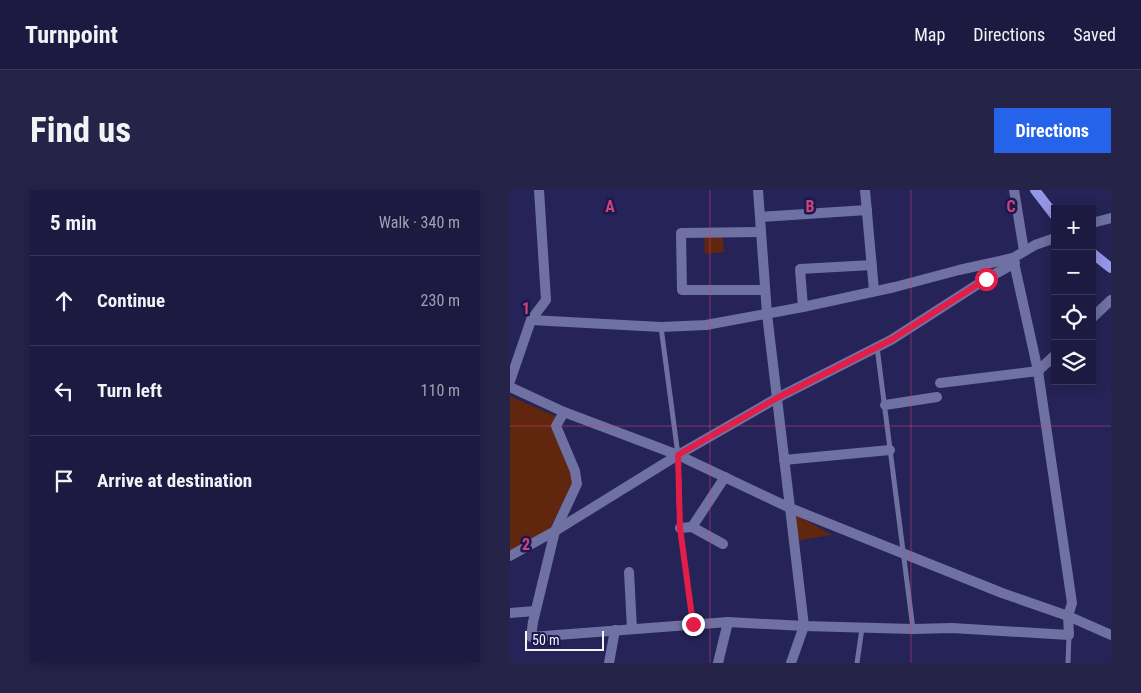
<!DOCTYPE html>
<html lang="en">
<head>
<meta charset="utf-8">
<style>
  :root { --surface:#1c1a41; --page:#252348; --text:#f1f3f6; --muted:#a0a1b1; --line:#3a385a; --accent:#2563eb }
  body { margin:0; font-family:"Roboto Condensed",sans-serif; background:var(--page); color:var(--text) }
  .controls { position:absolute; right:15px; top:15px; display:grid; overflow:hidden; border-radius:0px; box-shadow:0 2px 12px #0003 }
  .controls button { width:45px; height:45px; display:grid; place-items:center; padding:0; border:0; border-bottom:1px solid var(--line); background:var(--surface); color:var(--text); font:25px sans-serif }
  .scale { position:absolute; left:15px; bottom:12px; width:79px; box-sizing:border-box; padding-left:5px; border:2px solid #f3f4fb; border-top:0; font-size:14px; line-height:18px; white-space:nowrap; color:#f3f4fb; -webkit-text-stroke:4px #1d184c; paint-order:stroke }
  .stop { position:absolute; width:15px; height:15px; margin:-11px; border:4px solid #e11d48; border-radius:50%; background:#fff }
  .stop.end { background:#e11d48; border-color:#fff; box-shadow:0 1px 5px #0008 }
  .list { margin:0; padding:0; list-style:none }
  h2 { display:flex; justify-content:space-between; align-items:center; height:65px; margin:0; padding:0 20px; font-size:21px }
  h2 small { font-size:16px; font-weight:400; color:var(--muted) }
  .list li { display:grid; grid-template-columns:32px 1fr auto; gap:15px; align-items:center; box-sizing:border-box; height:90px; padding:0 20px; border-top:1px solid var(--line) }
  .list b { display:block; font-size:19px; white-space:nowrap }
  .list em { font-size:16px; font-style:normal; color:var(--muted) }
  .icon { flex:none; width:28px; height:28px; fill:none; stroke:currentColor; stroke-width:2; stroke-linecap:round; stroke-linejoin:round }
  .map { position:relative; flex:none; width:601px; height:473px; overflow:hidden; border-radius:0px }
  header { display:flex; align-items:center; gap:30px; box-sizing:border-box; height:70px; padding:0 25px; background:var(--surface); border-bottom:1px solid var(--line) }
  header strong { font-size:24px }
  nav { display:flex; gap:28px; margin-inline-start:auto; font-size:18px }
  .intro { display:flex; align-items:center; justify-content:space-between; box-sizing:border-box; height:120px; padding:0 30px }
  h1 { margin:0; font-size:35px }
  .button { padding:12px 22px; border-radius:0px; background:var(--accent); color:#fff; font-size:18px; font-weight:700 }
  main { display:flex; gap:30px; padding:0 30px }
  aside { flex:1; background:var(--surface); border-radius:0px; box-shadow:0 2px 12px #0003 }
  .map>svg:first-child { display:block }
  .green { fill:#61260e }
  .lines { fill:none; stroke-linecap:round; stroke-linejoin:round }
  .service { stroke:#6e71a2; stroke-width:5 }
  .minor { stroke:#6e71a2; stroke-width:10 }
  .tertiary { stroke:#6e71a2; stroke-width:10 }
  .secondary { stroke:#9497e6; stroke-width:10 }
  .route { stroke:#e11d48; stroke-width:6 }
  .grid { fill:none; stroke:#cc447b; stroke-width:1; stroke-opacity:0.55 }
  .grid-label { font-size:16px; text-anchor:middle; font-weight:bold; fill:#cc447b; stroke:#1d184c; stroke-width:5; stroke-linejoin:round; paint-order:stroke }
</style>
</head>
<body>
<header>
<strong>Turnpoint</strong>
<nav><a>Map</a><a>Directions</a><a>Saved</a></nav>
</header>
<div class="intro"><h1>Find us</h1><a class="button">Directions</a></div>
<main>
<aside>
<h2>5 min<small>Walk · 340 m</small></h2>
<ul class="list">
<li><svg class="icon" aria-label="ahead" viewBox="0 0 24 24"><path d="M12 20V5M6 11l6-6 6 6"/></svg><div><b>Continue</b></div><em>230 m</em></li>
<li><svg class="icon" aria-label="left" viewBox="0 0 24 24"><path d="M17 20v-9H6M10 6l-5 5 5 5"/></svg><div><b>Turn left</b></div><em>110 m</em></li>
<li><svg class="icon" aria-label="arrive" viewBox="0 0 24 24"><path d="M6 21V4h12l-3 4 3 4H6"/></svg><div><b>Arrive at destination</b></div></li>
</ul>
</aside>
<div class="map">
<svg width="601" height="473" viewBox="0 0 601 473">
  <rect width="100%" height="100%" fill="#252357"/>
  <!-- green -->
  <g class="green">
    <path d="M212,42L214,62L195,64L194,43Z"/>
    <path d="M0,206L45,226L41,238L61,282L62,293L40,339L0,361Z"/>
    <path d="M281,322L322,345L285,351Z"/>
  </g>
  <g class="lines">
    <!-- service -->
    <g class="service">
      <path d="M151,137L168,265L170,338L183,434"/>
      <path d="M367,157L403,439"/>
      <path d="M347,473L352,438"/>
      <path d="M558,473L559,445"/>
    </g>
    <!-- minor -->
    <g class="minor">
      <path d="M355,0L364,101"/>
      <path d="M504,0L514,61"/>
      <path d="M250,27L357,20"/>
      <path d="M251,42L171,43L172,100H255"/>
      <path d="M293,117L290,79L362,75"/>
      <path d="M257,124L294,436L403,439L442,438L559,445L558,426L562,413L528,181L503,68"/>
      <path d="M582,128L601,110"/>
      <path d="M21,130L151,137L196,135L293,117L385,97L449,80L503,68L525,55L545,48"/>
      <path d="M0,191L21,130L36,110L29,0"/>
      <path d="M430,193L528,181L545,165"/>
      <path d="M375,215L427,207"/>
      <path d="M54,222L46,236L65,281L67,294L45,341L23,432L21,447L218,432L294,436L281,473"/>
      <path d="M274,270L380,260"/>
      <path d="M182,337L213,354"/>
      <path d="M170,338L182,337L215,287"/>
      <path d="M0,366L45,341L168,265L267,208L381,150L476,89L505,73"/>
      <path d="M119,382L122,439"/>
      <path d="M0,423L25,421"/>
      <path d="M99,473L105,440"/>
      <path d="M208,473L218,432"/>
    </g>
    <!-- tertiary -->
    <g class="tertiary">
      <path d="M248,0L257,124"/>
      <path d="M582,33L601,28"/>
      <path d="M0,197L54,222L168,265L280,318L492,403L558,426L601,445"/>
    </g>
    <!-- secondary -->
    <g class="secondary">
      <path d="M525,0L545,26"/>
      <path d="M582,63L601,78"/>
    </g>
  </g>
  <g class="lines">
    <!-- route -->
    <path class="route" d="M183,434L170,338L168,265L267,208L381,150L476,89"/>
  </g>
  <!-- grid -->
  <path class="grid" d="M200,0V473M401,0V473M0,236H601"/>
  <g class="grid-label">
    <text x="100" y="22">A</text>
    <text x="300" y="22">B</text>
    <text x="501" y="22">C</text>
    <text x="16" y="124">1</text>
    <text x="16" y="360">2</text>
  </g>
</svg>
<div class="controls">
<button>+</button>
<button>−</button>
<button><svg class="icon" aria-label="locate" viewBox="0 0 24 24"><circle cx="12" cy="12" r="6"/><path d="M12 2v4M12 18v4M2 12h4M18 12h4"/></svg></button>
<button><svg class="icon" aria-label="layers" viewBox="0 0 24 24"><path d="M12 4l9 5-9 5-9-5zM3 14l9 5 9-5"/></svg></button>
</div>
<div class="scale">50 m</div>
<div class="stop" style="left:476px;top:89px"></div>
<div class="stop end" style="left:183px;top:434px"></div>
</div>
</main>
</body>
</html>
